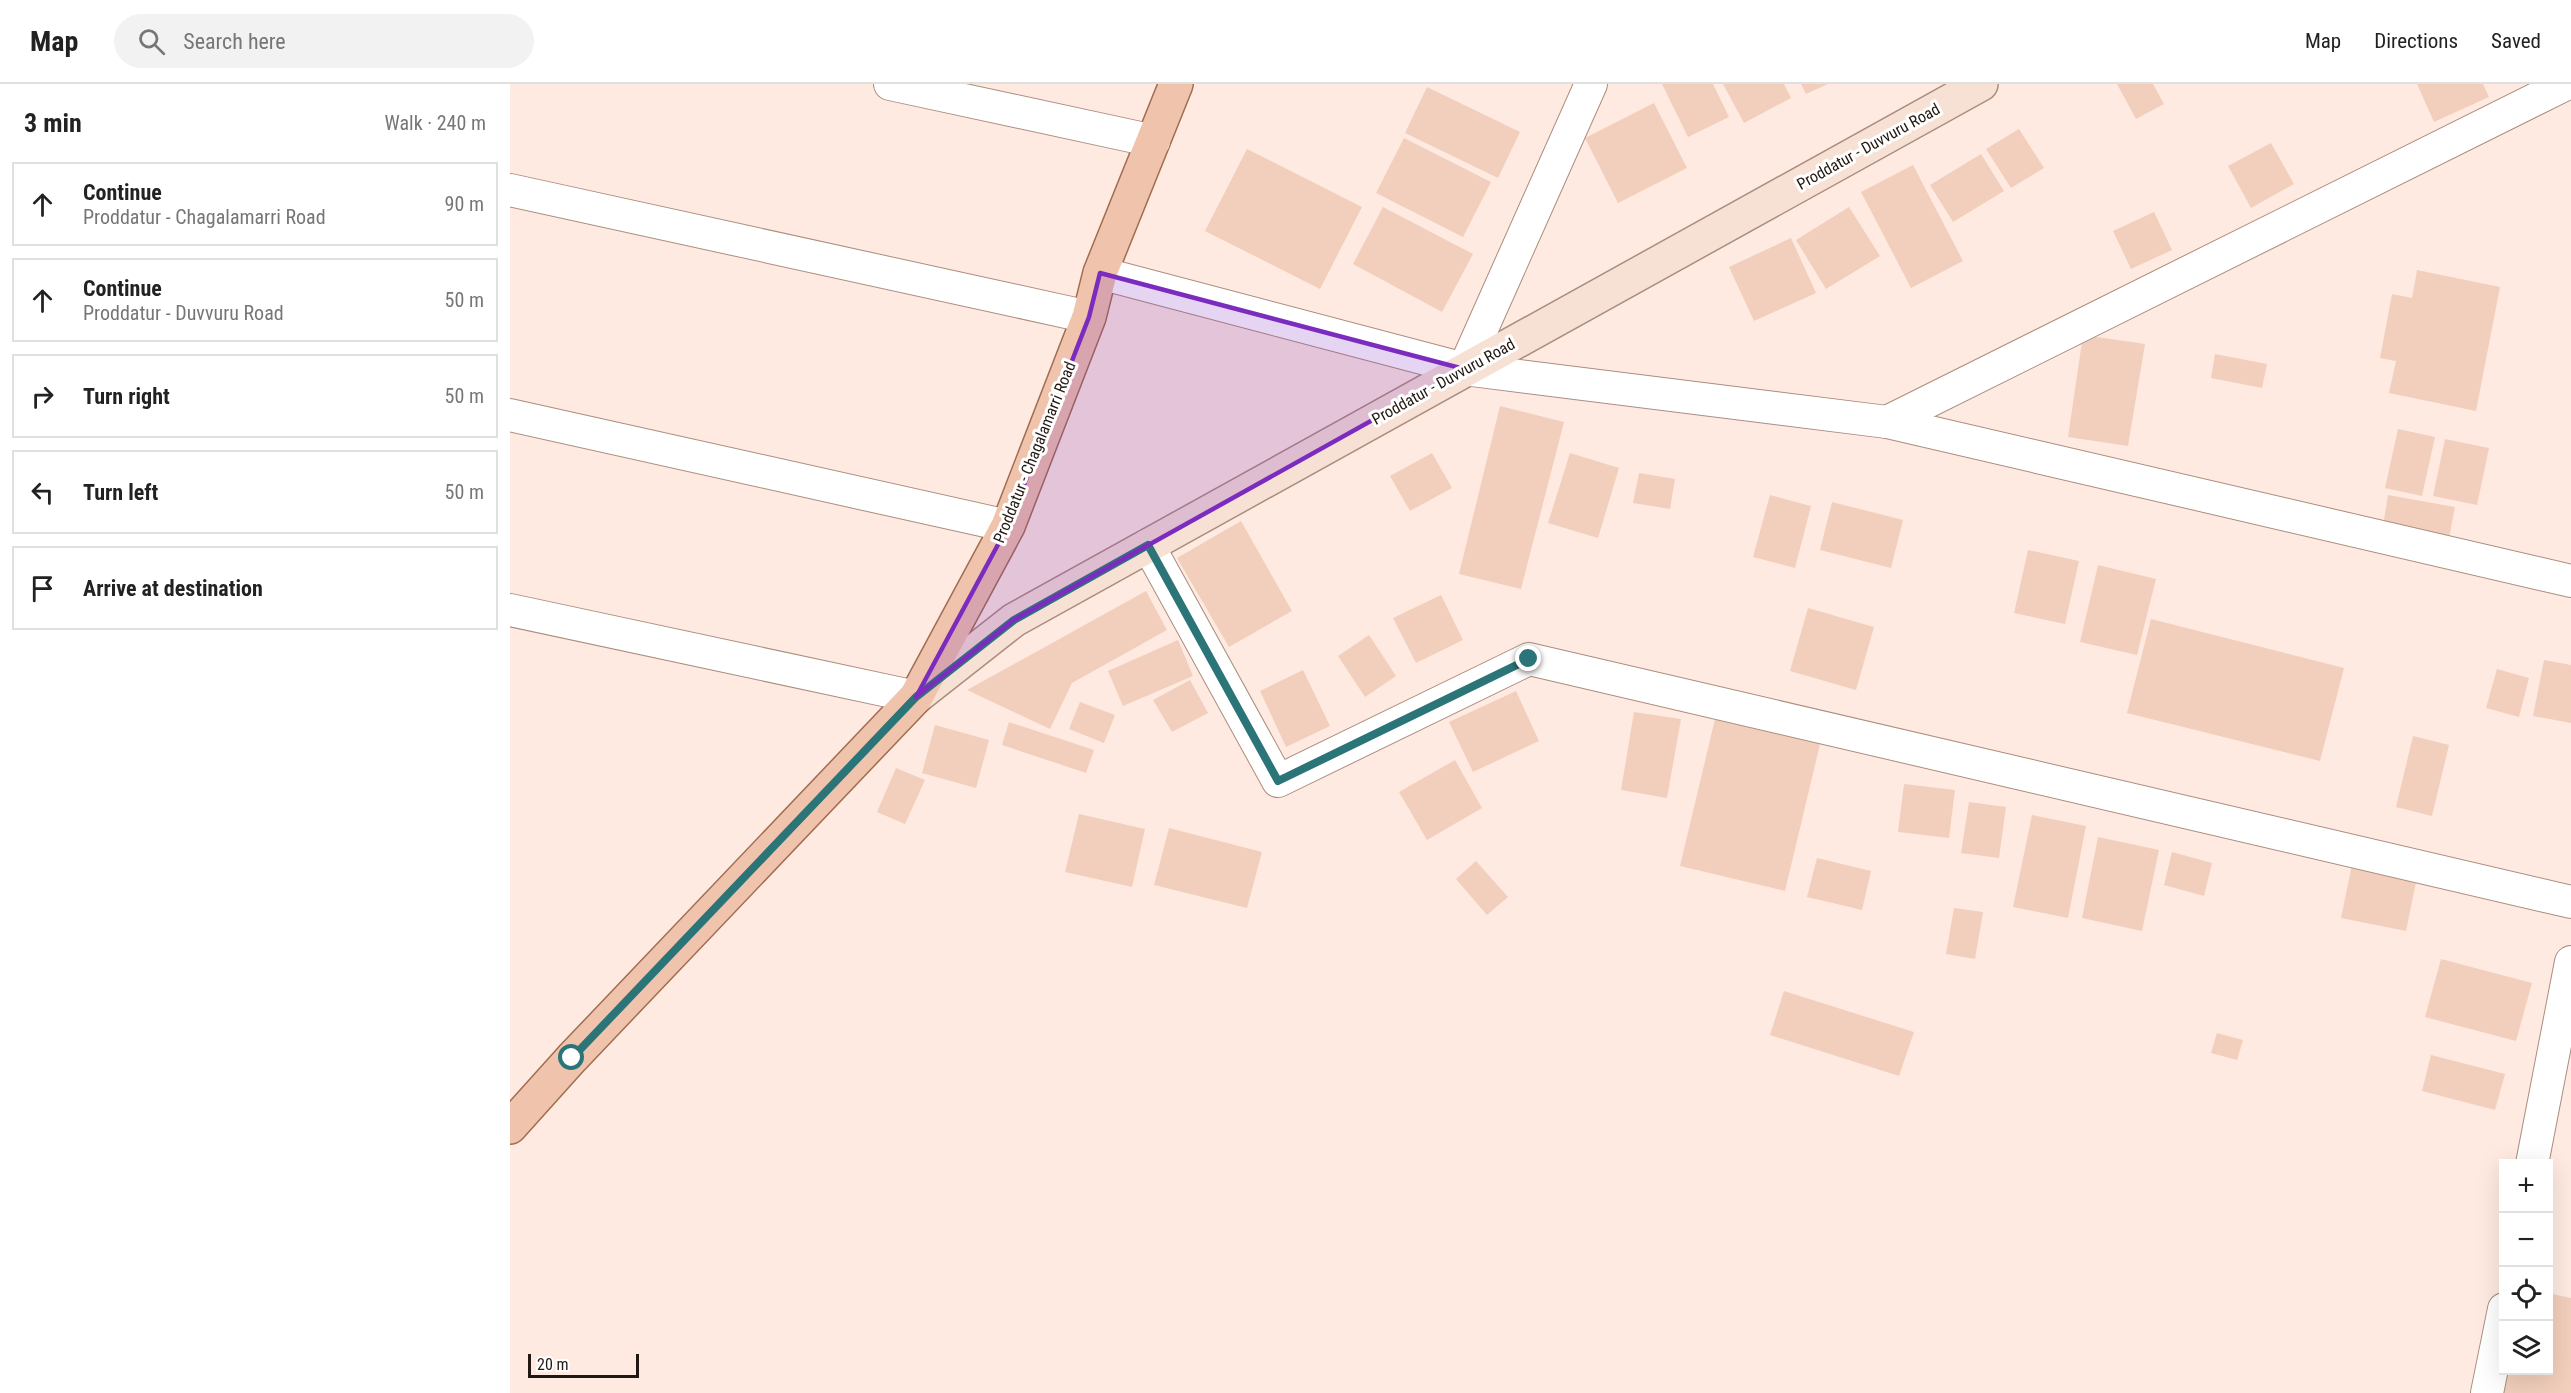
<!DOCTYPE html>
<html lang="en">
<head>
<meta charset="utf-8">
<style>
  :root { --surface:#fff; --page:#f2f2f2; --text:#222; --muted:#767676; --line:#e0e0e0 }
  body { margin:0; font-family:"Roboto Condensed",sans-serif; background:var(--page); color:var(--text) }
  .controls { position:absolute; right:18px; bottom:18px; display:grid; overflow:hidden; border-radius:0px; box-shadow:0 6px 24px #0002 }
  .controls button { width:54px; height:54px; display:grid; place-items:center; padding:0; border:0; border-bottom:2px solid var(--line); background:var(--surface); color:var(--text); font:30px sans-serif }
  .scale { position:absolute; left:18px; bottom:15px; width:111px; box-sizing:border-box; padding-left:6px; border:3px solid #221711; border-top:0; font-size:16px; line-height:21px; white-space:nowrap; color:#221711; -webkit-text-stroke:4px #fff; paint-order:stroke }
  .stop { position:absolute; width:18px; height:18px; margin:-14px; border:4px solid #2b7578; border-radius:50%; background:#fff }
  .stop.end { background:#2b7578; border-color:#fff; box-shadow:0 2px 6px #0008 }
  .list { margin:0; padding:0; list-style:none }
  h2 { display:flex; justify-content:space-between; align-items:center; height:78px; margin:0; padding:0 24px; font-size:26px }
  h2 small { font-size:20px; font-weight:400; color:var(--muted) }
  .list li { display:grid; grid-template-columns:39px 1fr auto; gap:18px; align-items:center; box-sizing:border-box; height:84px; margin:0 12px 12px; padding:0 12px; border:2px solid var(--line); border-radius:0px }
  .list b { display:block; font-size:22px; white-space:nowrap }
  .list p { margin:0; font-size:20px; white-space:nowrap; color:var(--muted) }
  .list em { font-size:20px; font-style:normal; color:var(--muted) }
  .icon { flex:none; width:33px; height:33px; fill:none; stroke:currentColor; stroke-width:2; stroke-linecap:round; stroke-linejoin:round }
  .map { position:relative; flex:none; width:2061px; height:1309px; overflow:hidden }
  header { display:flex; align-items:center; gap:36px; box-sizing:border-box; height:84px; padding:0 30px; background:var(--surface); border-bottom:2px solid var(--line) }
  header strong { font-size:28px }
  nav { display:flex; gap:33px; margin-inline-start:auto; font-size:21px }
  .search { width:420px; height:54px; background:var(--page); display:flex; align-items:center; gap:15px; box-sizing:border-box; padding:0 21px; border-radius:33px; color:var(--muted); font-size:22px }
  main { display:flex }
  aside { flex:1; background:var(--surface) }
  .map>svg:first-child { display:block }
  .building { fill:#f2cfbc }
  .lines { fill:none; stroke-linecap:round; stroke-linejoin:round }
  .minor-casing { stroke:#ab8d7e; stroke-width:34 }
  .secondary-casing { stroke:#ab8d7e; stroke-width:36 }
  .primary-casing { stroke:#a06d51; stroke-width:36 }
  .minor { stroke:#fff; stroke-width:32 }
  .secondary { stroke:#f7e1d5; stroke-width:33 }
  .primary { stroke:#efc3ac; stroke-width:33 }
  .route { stroke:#2b7578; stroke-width:8 }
  .marked { fill:#7b2cbf; fill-opacity:0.2; stroke:#7b2cbf; stroke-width:4.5; stroke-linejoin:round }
  .labels { text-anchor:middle; stroke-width:6; stroke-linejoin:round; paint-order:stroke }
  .street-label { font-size:16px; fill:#221711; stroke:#fff }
</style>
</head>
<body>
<header>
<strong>Map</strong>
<div class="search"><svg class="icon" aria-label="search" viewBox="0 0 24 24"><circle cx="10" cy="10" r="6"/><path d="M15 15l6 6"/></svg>Search here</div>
<nav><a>Map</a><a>Directions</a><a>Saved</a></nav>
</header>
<main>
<aside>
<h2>3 min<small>Walk · 240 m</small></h2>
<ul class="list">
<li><svg class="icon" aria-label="ahead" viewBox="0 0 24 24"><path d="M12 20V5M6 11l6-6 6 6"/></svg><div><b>Continue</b><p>Proddatur - Chagalamarri Road</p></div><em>90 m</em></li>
<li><svg class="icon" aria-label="ahead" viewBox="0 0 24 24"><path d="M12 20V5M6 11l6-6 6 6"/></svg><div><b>Continue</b><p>Proddatur - Duvvuru Road</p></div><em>50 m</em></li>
<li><svg class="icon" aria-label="right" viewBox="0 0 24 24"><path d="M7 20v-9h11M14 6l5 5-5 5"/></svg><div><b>Turn right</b></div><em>50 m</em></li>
<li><svg class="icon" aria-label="left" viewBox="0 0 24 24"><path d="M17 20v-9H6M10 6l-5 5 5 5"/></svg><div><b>Turn left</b></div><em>50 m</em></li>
<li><svg class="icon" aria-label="arrive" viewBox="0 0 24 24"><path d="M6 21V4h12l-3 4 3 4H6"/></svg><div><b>Arrive at destination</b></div></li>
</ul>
</aside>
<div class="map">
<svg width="2061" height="1309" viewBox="0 0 2061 1309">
  <rect width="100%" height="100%" fill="#feeae0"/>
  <!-- building -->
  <g class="building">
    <path d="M1152,0H1203L1219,33L1178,53Z"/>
    <path d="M1213,0H1274L1281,14L1234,39Z"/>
    <path d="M1291,0H1318L1296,10Z"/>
    <path d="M1607,0H1643L1654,20L1626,35Z"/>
    <path d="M1907,0H1973L1979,13L1924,38Z"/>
    <path d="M917,3L1010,48L988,94L895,49Z"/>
    <path d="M1144,19L1177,84L1108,119L1075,54Z"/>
    <path d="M1509,45L1534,84L1501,104L1476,65Z"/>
    <path d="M894,54L981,98L953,153L866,109Z"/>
    <path d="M1761,59L1784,100L1741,124L1718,82Z"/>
    <path d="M737,65L852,123L810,205L695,147Z"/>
    <path d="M1471,70L1494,107L1443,138L1420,101Z"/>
    <path d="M1403,81L1453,177L1401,204L1351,108Z"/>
    <path d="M873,123L963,170L932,228L843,180Z"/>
    <path d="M1339,123L1370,172L1316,205L1286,156Z"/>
    <path d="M1644,128L1662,166L1621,185L1603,147Z"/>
    <path d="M1281,154L1306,209L1244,237L1219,183Z"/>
    <path d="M1907,186L1990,203L1966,327L1879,309L1886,277L1870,274L1882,210L1902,214Z"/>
    <path d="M1573,251L1635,260L1618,362L1558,353Z"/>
    <path d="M1705,270L1757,280L1752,304L1701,294Z"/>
    <path d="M990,322L1054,338L1011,505L949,490Z"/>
    <path d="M1888,345L1925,353L1912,412L1875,404Z"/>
    <path d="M1935,355L1979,364L1967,421L1923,412Z"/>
    <path d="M922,369L942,404L900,427L880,392Z"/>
    <path d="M1060,369L1109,384L1088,454L1038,439Z"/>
    <path d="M1129,389L1165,395L1160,425L1123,419Z"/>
    <path d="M1260,411L1301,422L1285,484L1243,473Z"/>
    <path d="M1878,411L1945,423L1939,454L1873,442Z"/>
    <path d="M1322,418L1393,436L1381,484L1310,466Z"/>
    <path d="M731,437L782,527L719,563L667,474Z"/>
    <path d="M1518,466L1569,477L1555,540L1504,529Z"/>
    <path d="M1588,481L1646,495L1627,571L1570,558Z"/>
    <path d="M636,507L657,546L562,599L540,645L457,606Z"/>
    <path d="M931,511L953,556L906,579L883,534Z"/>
    <path d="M1298,524L1364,543L1346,606L1280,587Z"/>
    <path d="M1641,535L1834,584L1810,677L1617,629Z"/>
    <path d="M859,551L886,592L855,613L828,572Z"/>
    <path d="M668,556L683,592L613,622L598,587Z"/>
    <path d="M2034,576L2061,581V639L2023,632Z"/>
    <path d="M1987,585L2019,594L2009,633L1976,624Z"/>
    <path d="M793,586L820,642L776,663L750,607Z"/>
    <path d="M680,596L698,629L662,648L643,616Z"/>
    <path d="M1006,607L1029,657L963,688L939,638Z"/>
    <path d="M570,618L605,631L594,659L559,645Z"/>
    <path d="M1124,628L1171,635L1157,714L1111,706Z"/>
    <path d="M1206,631L1311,656L1275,807L1170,782Z"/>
    <path d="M499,638L584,666L576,689L492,661Z"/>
    <path d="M425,641L479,656L466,704L412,689Z"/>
    <path d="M1903,652L1939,661L1922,732L1886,723Z"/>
    <path d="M945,676L972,724L917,756L889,708Z"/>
    <path d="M386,684L415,696L395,740L367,728Z"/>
    <path d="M1394,700L1445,706L1439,754L1388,748Z"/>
    <path d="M1459,718L1496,723L1489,774L1451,769Z"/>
    <path d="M569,730L635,745L622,803L555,788Z"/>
    <path d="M1522,731L1576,742L1558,834L1503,823Z"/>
    <path d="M659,744L752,768L737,824L644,801Z"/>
    <path d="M1588,753L1649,766L1632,847L1572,834Z"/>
    <path d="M1662,768L1702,779L1694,812L1654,801Z"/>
    <path d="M1844,771L1909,784L1896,847L1831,834Z"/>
    <path d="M1307,774L1361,787L1352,826L1297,813Z"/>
    <path d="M966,777L998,813L977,831L946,795Z"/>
    <path d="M1444,824L1473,828L1465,875L1436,870Z"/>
    <path d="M1931,875L2022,899L2006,957L1915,933Z"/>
    <path d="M1274,907L1404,948L1389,992L1260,951Z"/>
    <path d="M1707,949L1733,956L1727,976L1701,969Z"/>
    <path d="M1921,971L1995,990L1985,1026L1912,1007Z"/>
    <path d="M2038,1209L2061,1214V1309H1987L1992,1286H2038Z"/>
  </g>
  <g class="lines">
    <defs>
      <g id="minor">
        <path d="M380,0L644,57"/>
        <path d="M0,106L579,233"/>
        <path d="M590,189L954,285L1377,338L2061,497"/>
        <path d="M954,285L1081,0"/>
        <path d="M0,331L498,442"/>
        <path d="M1377,338L2056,0"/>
        <path d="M638,461L768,697L1019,575L2061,818"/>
        <path d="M0,526L406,613"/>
        <path d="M2022,1080L2061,878"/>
        <path d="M1977,1309L1994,1225"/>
      </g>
      <path id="secondary" d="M406,613L504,536L1471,0"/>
      <path id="primary" d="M0,1043L62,974L406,613L498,442L579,233L590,189L666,0"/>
    </defs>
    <!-- minor casing -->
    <use href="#minor" class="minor-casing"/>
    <!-- secondary casing -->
    <use href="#secondary" class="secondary-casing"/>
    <!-- primary casing -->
    <use href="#primary" class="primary-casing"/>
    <!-- minor -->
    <use href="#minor" class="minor"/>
    <!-- secondary -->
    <use href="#secondary" class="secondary"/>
    <!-- primary -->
    <use href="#primary" class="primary"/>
  </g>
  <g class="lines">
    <!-- route -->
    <path class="route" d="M62,974L406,613L504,536L638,461L768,697L1019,575"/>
  </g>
  <!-- marked area -->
  <path class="marked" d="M590,189L954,285L504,536L406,613L498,442L579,233Z"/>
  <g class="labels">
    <!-- street labels -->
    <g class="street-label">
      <text transform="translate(1358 62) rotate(-29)" y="6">Proddatur - Duvvuru Road</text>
      <text transform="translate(933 297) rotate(-29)" y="6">Proddatur - Duvvuru Road</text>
      <text transform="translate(524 368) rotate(-68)" y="6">Proddatur - Chagalamarri Road</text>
    </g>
  </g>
</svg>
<div class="controls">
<button>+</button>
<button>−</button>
<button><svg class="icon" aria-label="locate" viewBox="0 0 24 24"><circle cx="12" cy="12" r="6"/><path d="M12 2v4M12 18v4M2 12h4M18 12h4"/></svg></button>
<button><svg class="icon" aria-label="layers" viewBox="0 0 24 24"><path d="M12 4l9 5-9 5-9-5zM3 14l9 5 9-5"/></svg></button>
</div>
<div class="scale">20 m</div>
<div class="stop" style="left:62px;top:974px"></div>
<div class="stop end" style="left:1019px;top:575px"></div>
</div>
</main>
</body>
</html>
